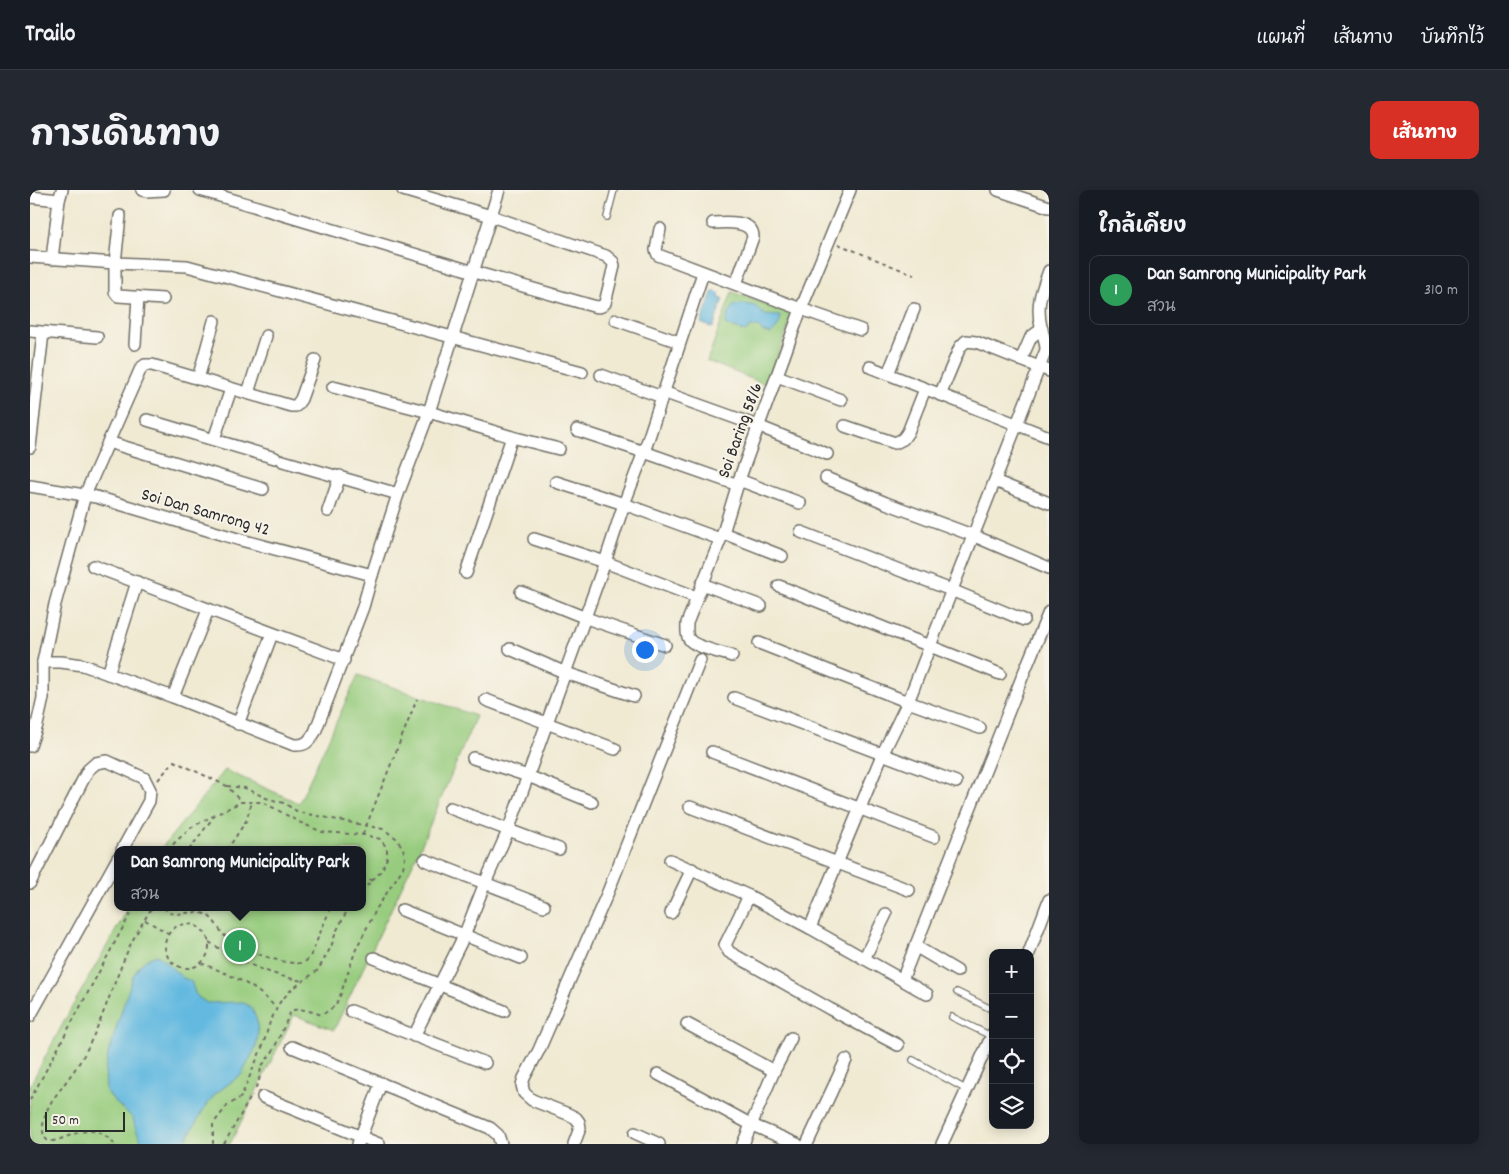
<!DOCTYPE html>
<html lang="th">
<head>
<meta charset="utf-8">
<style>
  :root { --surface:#171b24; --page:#242831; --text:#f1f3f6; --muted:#9ea1a6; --line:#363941; --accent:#d93025 }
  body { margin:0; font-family:Dekko,"Playpen Sans Thai",sans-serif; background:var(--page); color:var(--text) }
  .controls { position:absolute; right:15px; bottom:15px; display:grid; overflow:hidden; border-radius:10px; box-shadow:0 2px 12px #0003 }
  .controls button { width:45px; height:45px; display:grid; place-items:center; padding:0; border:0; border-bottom:1px solid var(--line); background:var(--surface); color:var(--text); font:25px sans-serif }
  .scale { position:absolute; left:15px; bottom:12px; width:80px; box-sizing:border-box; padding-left:5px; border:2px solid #2b2b2b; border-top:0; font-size:14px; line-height:18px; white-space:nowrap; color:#2b2b2b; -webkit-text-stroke:4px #f7f3e8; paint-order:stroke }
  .you { position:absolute; left:614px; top:459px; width:18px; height:18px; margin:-12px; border:4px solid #fff; border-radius:50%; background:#1a73e8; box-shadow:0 0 0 8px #1a73e833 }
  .badge { display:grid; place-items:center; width:32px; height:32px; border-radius:50%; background:var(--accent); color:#fff; font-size:16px; font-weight:700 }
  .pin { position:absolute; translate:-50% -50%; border:2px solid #fff; box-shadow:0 1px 5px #0006 }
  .popup { position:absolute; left:84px; top:656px; width:252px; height:65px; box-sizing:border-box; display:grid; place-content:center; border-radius:10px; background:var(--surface); filter:drop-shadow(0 1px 4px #0005); font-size:16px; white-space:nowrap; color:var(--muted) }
  .popup b { font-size:19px; color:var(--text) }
  .popup::after { content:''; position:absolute; left:50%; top:100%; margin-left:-10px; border:10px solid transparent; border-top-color:var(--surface) }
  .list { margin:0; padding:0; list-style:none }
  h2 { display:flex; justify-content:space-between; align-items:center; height:65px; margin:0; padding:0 20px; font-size:21px }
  h2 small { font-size:16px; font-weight:400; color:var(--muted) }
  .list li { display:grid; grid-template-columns:32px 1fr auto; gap:15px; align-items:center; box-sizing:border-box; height:70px; margin:0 10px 10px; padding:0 10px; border:1px solid var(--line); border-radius:10px }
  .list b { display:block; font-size:19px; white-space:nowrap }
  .list p { margin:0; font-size:16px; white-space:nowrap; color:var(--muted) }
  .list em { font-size:16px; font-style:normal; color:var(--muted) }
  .icon { flex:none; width:28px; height:28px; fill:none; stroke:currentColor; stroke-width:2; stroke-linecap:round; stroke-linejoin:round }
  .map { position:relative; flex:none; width:1019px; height:954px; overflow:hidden; border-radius:10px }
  header { display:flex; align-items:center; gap:30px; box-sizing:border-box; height:70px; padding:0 25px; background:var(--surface); border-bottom:1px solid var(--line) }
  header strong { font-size:24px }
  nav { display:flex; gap:28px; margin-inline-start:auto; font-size:18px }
  .intro { display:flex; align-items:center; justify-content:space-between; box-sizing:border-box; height:120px; padding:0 30px }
  h1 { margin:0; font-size:35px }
  .button { padding:12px 22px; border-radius:10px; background:var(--accent); color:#fff; font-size:18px; font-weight:700 }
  main { display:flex; gap:30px; padding:0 30px }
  aside { flex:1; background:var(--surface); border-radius:10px; box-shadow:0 2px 12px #0003 }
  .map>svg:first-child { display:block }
  .green { fill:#97cc7e; stroke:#617c54 }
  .water { fill:#64b9e0; stroke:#487286 }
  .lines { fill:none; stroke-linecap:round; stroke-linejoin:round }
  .lane-casing { stroke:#706e66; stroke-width:8 }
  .street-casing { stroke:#706e66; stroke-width:14 }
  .path { stroke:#706e66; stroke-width:2; stroke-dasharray:4 4; stroke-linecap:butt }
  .lane { stroke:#fff; stroke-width:5.5 }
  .street { stroke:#fff; stroke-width:11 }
  .labels { text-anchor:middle; stroke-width:4; stroke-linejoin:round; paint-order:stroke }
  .street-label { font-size:18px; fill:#2b2b2b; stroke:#f7f3e8 }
</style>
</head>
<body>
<header>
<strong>Trailo</strong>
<nav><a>แผนที่</a><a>เส้นทาง</a><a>บันทึกไว้</a></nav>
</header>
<div class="intro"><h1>การเดินทาง</h1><a class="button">เส้นทาง</a></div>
<main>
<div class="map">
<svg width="1019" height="954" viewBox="0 0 1019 954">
  <rect width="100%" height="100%" fill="#f7f3e8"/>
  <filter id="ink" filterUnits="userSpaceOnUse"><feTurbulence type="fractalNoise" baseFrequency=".02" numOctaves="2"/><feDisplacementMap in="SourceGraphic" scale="10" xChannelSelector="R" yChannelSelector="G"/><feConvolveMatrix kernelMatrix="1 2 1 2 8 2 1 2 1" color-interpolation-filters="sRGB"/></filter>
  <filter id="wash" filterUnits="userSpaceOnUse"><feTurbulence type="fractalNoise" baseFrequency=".0096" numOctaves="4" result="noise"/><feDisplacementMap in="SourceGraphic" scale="20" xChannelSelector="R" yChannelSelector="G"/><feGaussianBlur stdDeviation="1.12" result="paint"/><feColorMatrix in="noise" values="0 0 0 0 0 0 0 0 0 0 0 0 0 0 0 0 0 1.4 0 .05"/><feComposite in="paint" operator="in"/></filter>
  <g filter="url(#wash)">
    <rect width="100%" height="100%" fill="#f0ead3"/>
    <!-- green -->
    <g class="green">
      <path d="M702,102L763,124L737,195L677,171Z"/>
      <path d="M328,485L446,526L391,656L304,840L264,825L200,954H0V895L42,817L99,717H332V660H130L195,580L269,613Z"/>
    </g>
    <!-- water -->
    <g class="water">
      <path d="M686,101L690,105L689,108L693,109L683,138L671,133L682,103Z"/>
      <path d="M716,114L725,116L735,125L750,126C751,134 747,139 741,144L733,142L728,137H721L715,142L696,135C696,127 699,122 704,115Z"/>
      <path d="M126,765L130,767L153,788L161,791L165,803L169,808L177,813L212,812L222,818L227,831L228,844L226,857L212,884L185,904L172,922L154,954H113L105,937L103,928L88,915L76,901L75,881L79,860L103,786L109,776L117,769Z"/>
    </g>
  </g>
  <g filter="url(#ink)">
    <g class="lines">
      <defs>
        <g id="lane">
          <path d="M577,27L584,0"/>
          <path d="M927,802L963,820"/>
          <path d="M922,827L961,846"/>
          <path d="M883,870L937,900"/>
        </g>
        <g id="street">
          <path d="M112,0L116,1L134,0"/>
          <path d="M170,0L444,82L563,116C569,117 571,118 575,113L584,76L583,72L576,66L461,26L373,0"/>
          <path d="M968,0L1019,17"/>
          <path d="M0,7L29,10"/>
          <path d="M90,26L85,73V102L88,106L133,109"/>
          <path d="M683,33C695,32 723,30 723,47L706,94"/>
          <path d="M630,39L626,60L628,65L771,119L831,140"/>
          <path d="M0,67L85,73L157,76L552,182"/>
          <path d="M22,69L29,10L32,0"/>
          <path d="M586,130L649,152"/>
          <path d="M0,141L67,147"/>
          <path d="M105,154L108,107"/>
          <path d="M991,170L1001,147L1012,139"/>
          <path d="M840,177L1019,247"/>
          <path d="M858,184L884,119"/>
          <path d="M571,185L632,207"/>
          <path d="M747,186L811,210"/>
          <path d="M168,189L184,131"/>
          <path d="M303,197L399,222L482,247L529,259"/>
          <path d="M633,202L728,236L797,264"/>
          <path d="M218,203L236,146"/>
          <path d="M910,205L930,157L936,151L946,152L1019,181"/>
          <path d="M117,230L245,268"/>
          <path d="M815,236L865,253L873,249L878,242L895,199"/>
          <path d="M547,240L614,262L708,295"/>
          <path d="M184,249L201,199"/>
          <path d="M78,252L233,299"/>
          <path d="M0,257L13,143"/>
          <path d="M253,271L368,304"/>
          <path d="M796,288L856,313L942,345L1019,378"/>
          <path d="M709,290L770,313"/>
          <path d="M965,291L1019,313"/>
          <path d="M526,292L594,314L690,349"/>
          <path d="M0,296L66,307L211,350L342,385"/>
          <path d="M298,321L310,286"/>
          <path d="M771,342L921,400L994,430"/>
          <path d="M693,343L752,366"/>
          <path d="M504,349L575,372L666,407"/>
          <path d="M63,376L314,470"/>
          <path d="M436,383L482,247"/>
          <path d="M672,394L731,416"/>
          <path d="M749,396L970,484"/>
          <path d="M491,402L556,428L635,455"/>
          <path d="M729,453L878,512L950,538"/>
          <path d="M480,459L536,483L604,506"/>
          <path d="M702,466C693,463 664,457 659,449C656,445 657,438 657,433L693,343L709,290L771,119L820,0"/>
          <path d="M13,472H31L53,475L143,507L264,555C276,556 279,551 285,542L333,417L342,385L368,304L399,222L469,0"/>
          <path d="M78,484L107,392"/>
          <path d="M143,507L178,420"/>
          <path d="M704,508L926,592"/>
          <path d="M456,510L585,559"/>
          <path d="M208,534L242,444"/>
          <path d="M0,556L7,535L13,508V472L25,414L55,305L111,178L115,175H122L261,216H266L271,209L285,170"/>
          <path d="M682,562L904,647"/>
          <path d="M443,568L498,586L562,612"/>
          <path d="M660,617L879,700"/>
          <path d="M420,618L529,659"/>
          <path d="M395,670L514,716"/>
          <path d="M640,670L719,706L780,738L852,565L878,512L1016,160C1016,151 1013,145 1011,137C1006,115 1011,102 1019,81"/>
          <path d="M0,693L58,580L66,573L77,571L114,588L120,600L119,611L92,660"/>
          <path d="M719,706L697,751L695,755L699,762L800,819L868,855"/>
          <path d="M372,720L491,768"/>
          <path d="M641,723L662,679"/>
          <path d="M780,738L897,804"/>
          <path d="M885,756L927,781"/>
          <path d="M999,763L1019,710"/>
          <path d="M344,768L474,821"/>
          <path d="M834,769L856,724"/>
          <path d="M872,790L993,485L1019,422"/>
          <path d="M321,821L455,873"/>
          <path d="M0,826L88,668"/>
          <path d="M657,834L744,881"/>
          <path d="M384,846L434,746L455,693L478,641L575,372L594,314L614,262L673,83"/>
          <path d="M262,857L460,938L468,945L471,954"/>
          <path d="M628,884L722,935L767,954"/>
          <path d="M233,907L349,954"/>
          <path d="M605,943L629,954"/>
          <path d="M328,954L351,893"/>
          <path d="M544,954L550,938L549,932L546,928L538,924L502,910L494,903L492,895L494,888L509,860L578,702L670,470"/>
          <path d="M713,954L744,881L761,848"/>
          <path d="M777,954L816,870"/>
          <path d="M912,954L963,843"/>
        </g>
      </defs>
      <!-- lane casing -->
      <use href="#lane" class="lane-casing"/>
      <!-- street casing -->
      <use href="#street" class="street-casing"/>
      <!-- path -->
      <g class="path">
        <path d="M808,54L884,85"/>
        <path d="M128,590L144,571L197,596L211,612"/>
        <path d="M197,596L215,598L236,608L254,613L268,622L353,639L366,648L373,658L375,668L373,678L347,718L326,759L310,806L305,816L292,825C282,822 271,817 261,821L243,861L231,877L229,891L225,899"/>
        <path d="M333,644L387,509"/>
        <path d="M137,660L160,638L183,626"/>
        <path d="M159,660L185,625L211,612H233L269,632L292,642L335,645L350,649L357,658V668L352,680L332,701"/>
        <path d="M197,660L216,631L222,612"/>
        <path d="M332,686L343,691"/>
        <path d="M135,717L137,722C149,727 162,719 175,724C185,728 189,742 198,749C209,759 261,778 274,772C277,771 278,769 280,767L301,717"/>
        <path d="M115,730L138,743"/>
        <circle cx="157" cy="756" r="22"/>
        <path d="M179,752C207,770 239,785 273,791"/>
        <path d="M171,773C200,785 225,794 246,818"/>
        <path d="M0,910L104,717"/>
        <path d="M84,954C61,925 33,954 18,951C8,943 15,925 19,916C22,910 26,905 30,900C40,886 52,871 59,855C74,825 84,792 98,760C104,746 114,731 122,717"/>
        <path d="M183,954V934L197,916L211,907L233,855L240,832L250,812L261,800L288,780L301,757L306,742L319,717"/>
        <path d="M194,954L222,905"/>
      </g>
      <!-- lane -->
      <use href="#lane" class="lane"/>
      <!-- street -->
      <use href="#street" class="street"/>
    </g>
  </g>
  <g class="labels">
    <!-- street labels -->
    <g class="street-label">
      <text transform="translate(709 240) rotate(-70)" y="6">Soi Baring 58/6</text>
      <text transform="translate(176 321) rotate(16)" y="6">Soi Dan Samrong 42</text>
    </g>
  </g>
</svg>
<div class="controls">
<button>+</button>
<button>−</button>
<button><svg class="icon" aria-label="locate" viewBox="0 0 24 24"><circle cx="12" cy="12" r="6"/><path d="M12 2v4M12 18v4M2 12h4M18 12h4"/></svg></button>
<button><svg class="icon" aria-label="layers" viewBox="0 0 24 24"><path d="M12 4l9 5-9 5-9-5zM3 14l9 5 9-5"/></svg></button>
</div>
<div class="scale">50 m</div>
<div class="you"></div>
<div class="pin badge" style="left:210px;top:756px;background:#2e9e5b">1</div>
<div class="popup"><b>Dan Samrong Municipality Park</b>สวน</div>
</div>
<aside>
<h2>ใกล้เคียง<small></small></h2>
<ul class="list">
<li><span class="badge" style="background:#2e9e5b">1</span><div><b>Dan Samrong Municipality Park</b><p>สวน</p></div><em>310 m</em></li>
</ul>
</aside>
</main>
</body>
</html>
